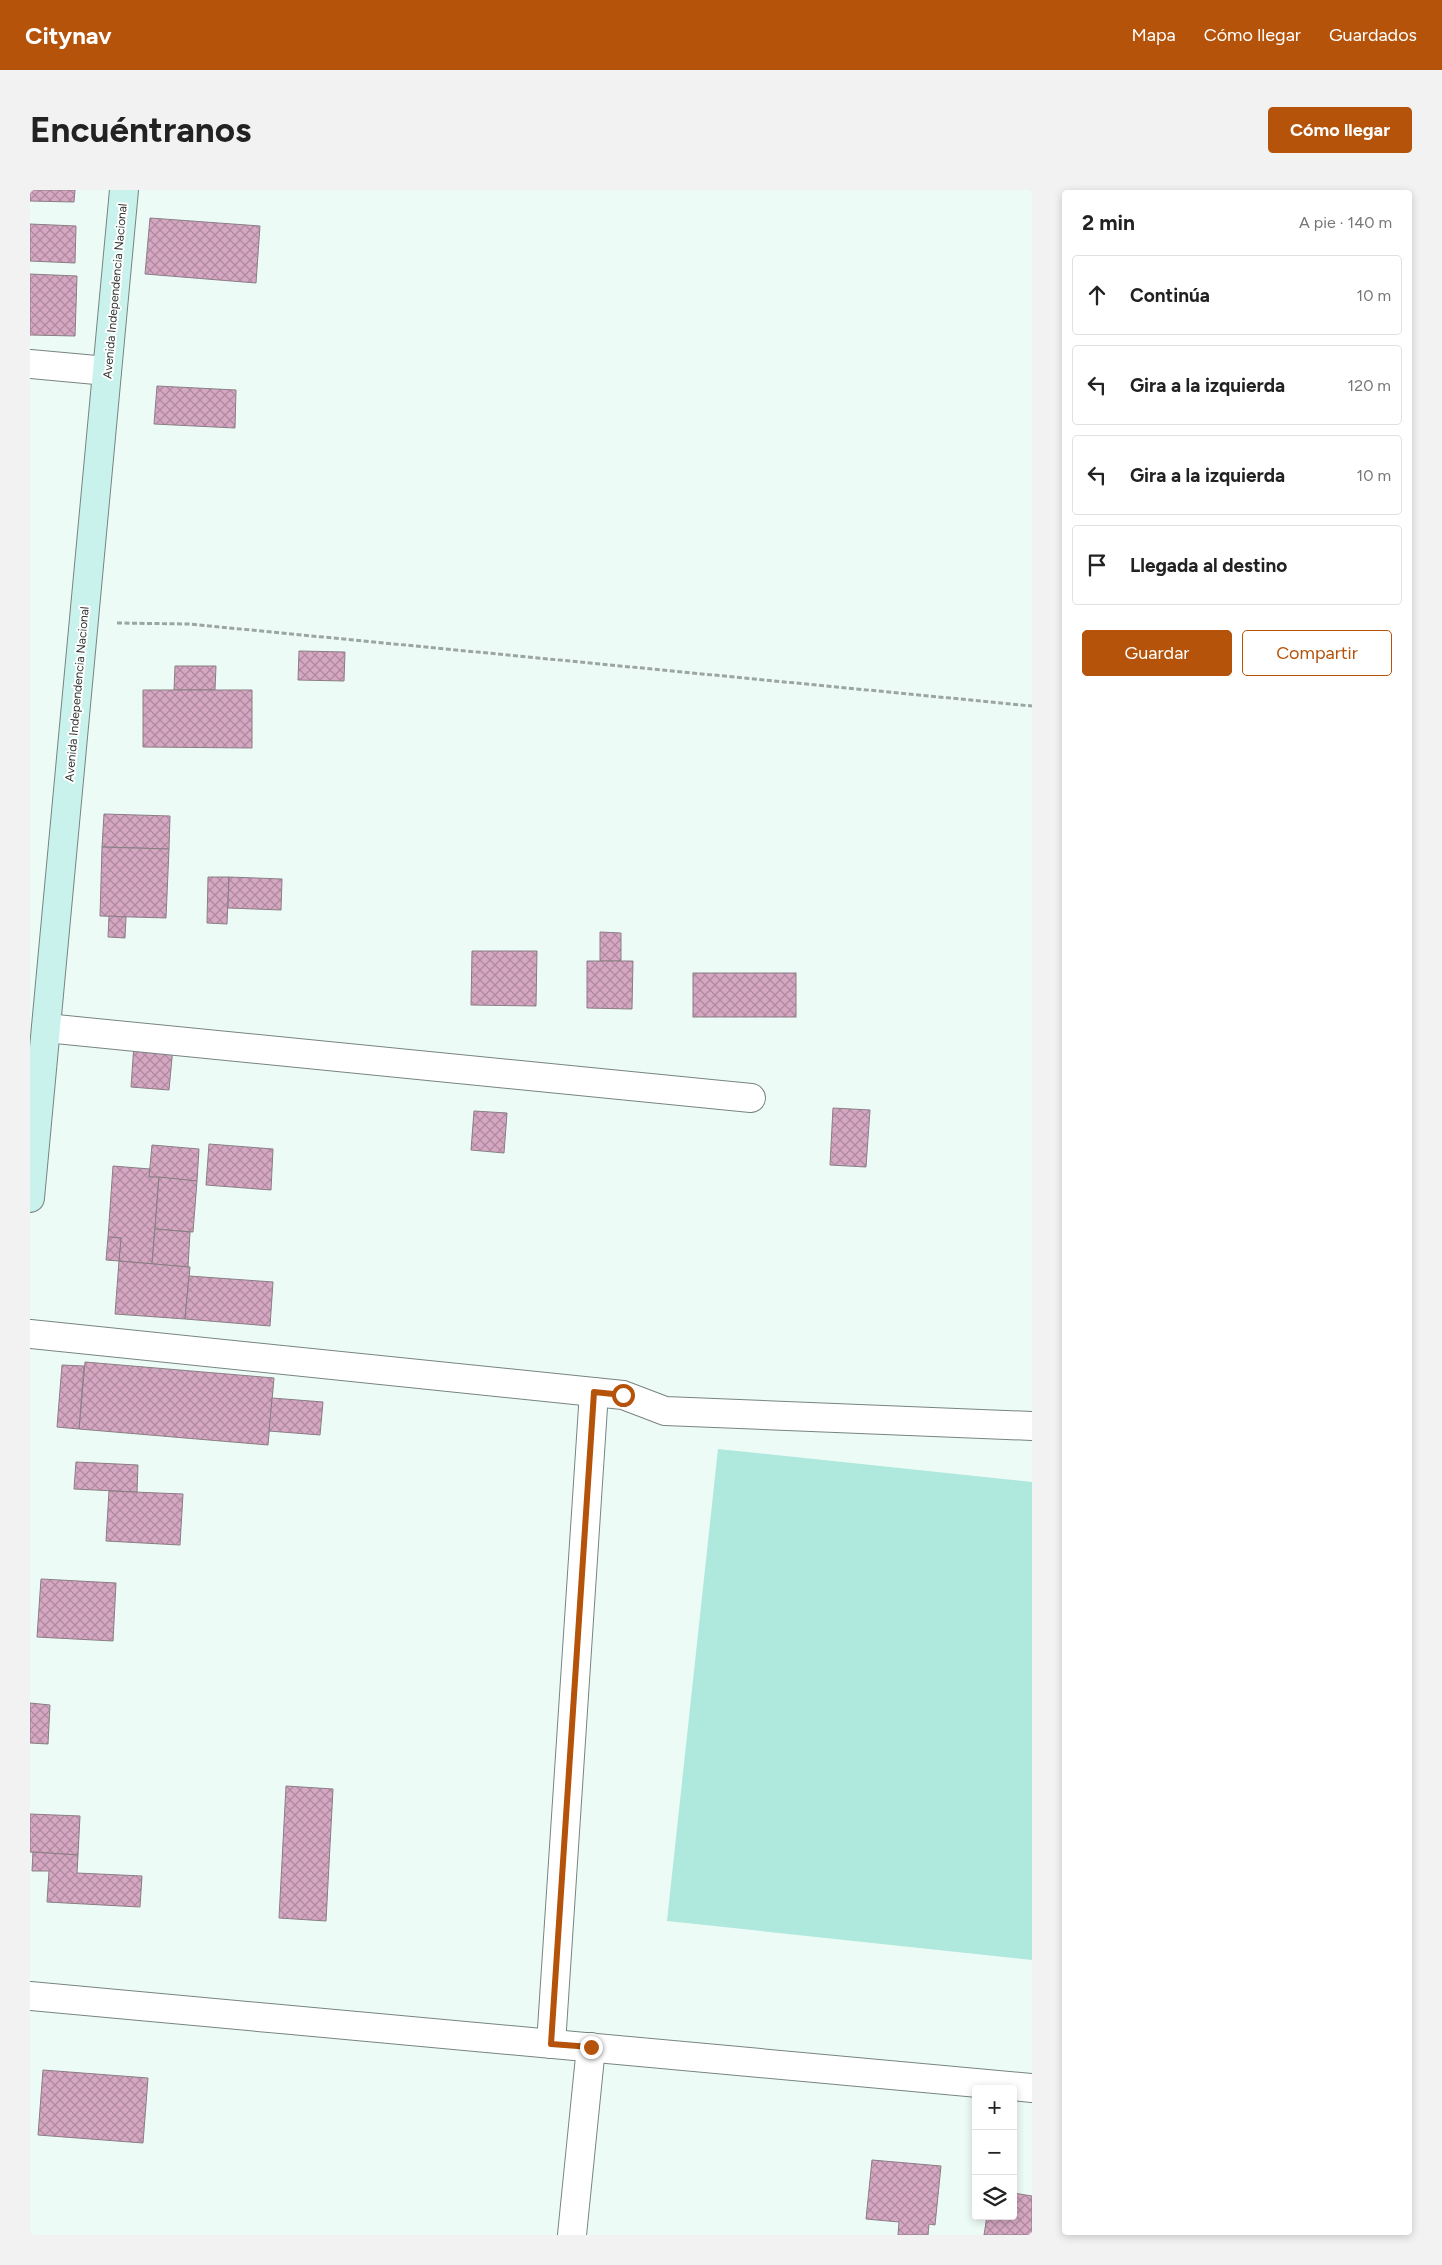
<!DOCTYPE html>
<html lang="es">
<head>
<meta charset="utf-8">
<style>
  :root { --surface:#fff; --page:#f2f2f2; --text:#222; --muted:#767676; --line:#e0e0e0; --accent:#b45309 }
  body { margin:0; font-family:Figtree,sans-serif; background:var(--page); color:var(--text) }
  .controls { position:absolute; right:15px; bottom:15px; display:grid; overflow:hidden; border-radius:5px; box-shadow:0 2px 8px #0003 }
  .controls button { width:45px; height:45px; display:grid; place-items:center; padding:0; border:0; border-bottom:1px solid var(--line); background:var(--surface); color:var(--text); font:25px sans-serif }
  .stop { position:absolute; width:15px; height:15px; margin:-11px; border:4px solid #b45309; border-radius:50%; background:#fff }
  .stop.end { background:#b45309; border-color:#fff; box-shadow:0 1px 5px #0008 }
  .list { margin:0; padding:0; list-style:none }
  h2 { display:flex; justify-content:space-between; align-items:center; height:65px; margin:0; padding:0 20px; font-size:21px }
  h2 small { font-size:16px; font-weight:400; color:var(--muted) }
  .list li { display:grid; grid-template-columns:32px 1fr auto; gap:15px; align-items:center; box-sizing:border-box; height:80px; margin:0 10px 10px; padding:0 10px; border:1px solid var(--line); border-radius:5px }
  .list b { display:block; font-size:19px; white-space:nowrap }
  .list em { font-size:16px; font-style:normal; color:var(--muted) }
  .actions { display:flex; gap:10px; padding:15px 20px }
  .actions a { flex:1; padding:11px 0; border:1px solid var(--accent); border-radius:5px; text-align:center; font-size:18px; color:var(--accent) }
  .actions .main { background:var(--accent); color:#fff }
  .icon { flex:none; width:28px; height:28px; fill:none; stroke:currentColor; stroke-width:2; stroke-linecap:round; stroke-linejoin:round }
  .map { position:relative; flex:none; width:1002px; height:2045px; overflow:hidden; border-radius:5px }
  header { display:flex; align-items:center; gap:30px; box-sizing:border-box; height:70px; padding:0 25px; background:var(--accent); color:#fff }
  header strong { font-size:24px }
  nav { display:flex; gap:28px; margin-inline-start:auto; font-size:18px }
  .intro { display:flex; align-items:center; justify-content:space-between; box-sizing:border-box; height:120px; padding:0 30px }
  h1 { margin:0; font-size:35px }
  .button { padding:12px 22px; border-radius:5px; background:var(--accent); color:#fff; font-size:18px; font-weight:700 }
  main { display:flex; gap:30px; padding:0 30px }
  aside { flex:1; background:var(--surface); border-radius:5px; box-shadow:0 2px 8px #0003 }
  .map>svg:first-child { display:block }
  .park { fill:#afe9dd }
  .building { fill:url(#building-cross-hatch); stroke:#897e84 }
  .lines { fill:none; stroke-linecap:round; stroke-linejoin:round }
  .minor-casing { stroke:#778481; stroke-width:30 }
  .tertiary-casing { stroke:#778481; stroke-width:30 }
  .secondary-casing { stroke:#778481; stroke-width:30 }
  .path { stroke:#9ba5a2; stroke-width:3; stroke-dasharray:5 2.5; stroke-linecap:butt }
  .minor { stroke:#fff; stroke-width:28 }
  .tertiary { stroke:#fff; stroke-width:28 }
  .secondary { stroke:#c8f2eb; stroke-width:28 }
  .route { stroke:#b45309; stroke-width:6 }
  .labels { text-anchor:middle; stroke-width:4; stroke-linejoin:round; paint-order:stroke }
  .street-label { font-size:12px; fill:#2f3534; stroke:#fff }
</style>
</head>
<body>
<header>
<strong>Citynav</strong>
<nav><a>Mapa</a><a>Cómo llegar</a><a>Guardados</a></nav>
</header>
<div class="intro"><h1>Encuéntranos</h1><a class="button">Cómo llegar</a></div>
<main>
<div class="map">
<svg width="1002" height="2045" viewBox="0 0 1002 2045">
  <defs>
    <pattern id="building-cross-hatch" width="8" height="8" patternUnits="userSpaceOnUse" patternTransform="scale(1.25)"><rect width="8" height="8" fill="#d6a7c2"/><path d="M0 0l8 8M0 8l8-8" fill="none" stroke="#ae899e"/></pattern>
  </defs>
  <rect width="100%" height="100%" fill="#edfbf7"/>
  <!-- park -->
  <path class="park" d="M688,1259L1002,1292V1770L637,1731Z"/>
  <!-- building -->
  <g class="building">
    <path d="M0,0H45L44,12L0,11Z"/>
    <path d="M120,28L230,36L226,93L115,84Z"/>
    <path d="M0,34L46,36L45,73L0,71Z"/>
    <path d="M0,84L47,86L45,146L0,145Z"/>
    <path d="M127,196L206,200L205,238L124,234Z"/>
    <path d="M269,461L315,462L314,491L268,490Z"/>
    <path d="M145,476H186L185,500H144Z"/>
    <path d="M113,500H222V558L113,557Z"/>
    <path d="M74,624L140,626L139,659L72,657Z"/>
    <path d="M72,657L139,659L136,728L70,726Z"/>
    <path d="M178,687H199L197,734L177,733Z"/>
    <path d="M199,687L252,689L251,720L198,718Z"/>
    <path d="M79,726L96,727L95,748L78,747Z"/>
    <path d="M570,742L591,743V771H570Z"/>
    <path d="M442,761H507L506,816L441,815Z"/>
    <path d="M557,771H603L602,819L557,818Z"/>
    <rect x="663" y="783" width="103" height="44"/>
    <path d="M104,854L143,857L139,900L101,897Z"/>
    <path d="M803,918L840,920L836,977L800,975Z"/>
    <path d="M444,921L477,923L474,963L441,960Z"/>
    <path d="M179,954L243,959L241,1000L176,995Z"/>
    <path d="M122,955L169,959L167,991L119,987Z"/>
    <path d="M83,976L120,979L119,987H129L122,1074L89,1071L91,1048L78,1047Z"/>
    <path d="M129,987L167,991L163,1042L125,1039Z"/>
    <path d="M125,1039L160,1042L158,1077L122,1074Z"/>
    <path d="M78,1047L91,1048L89,1071L76,1070Z"/>
    <path d="M89,1071L160,1077L155,1129L85,1124Z"/>
    <path d="M159,1086L243,1092L240,1136L155,1129Z"/>
    <path d="M55,1172L244,1188L238,1255L49,1239Z"/>
    <path d="M32,1175L54,1176L49,1239L27,1237Z"/>
    <path d="M242,1208L293,1212L290,1245L239,1241Z"/>
    <path d="M46,1272L108,1275L107,1302L44,1299Z"/>
    <path d="M79,1301L153,1304L150,1355L76,1351Z"/>
    <path d="M11,1389L86,1393L83,1451L7,1447Z"/>
    <path d="M0,1513L20,1515L18,1554L0,1553Z"/>
    <path d="M256,1596L303,1599L296,1731L249,1728Z"/>
    <path d="M0,1624L50,1626L48,1665L0,1662Z"/>
    <path d="M3,1662L48,1665L47,1683L112,1686L110,1717L17,1712L19,1681H2Z"/>
    <path d="M13,1880L118,1888L113,1953L8,1945Z"/>
    <path d="M842,1970L911,1976L905,2035L899,2034L898,2045H868L869,2032L836,2029Z"/>
    <path d="M983,2003L1002,2006V2045H954L957,2026H983Z"/>
  </g>
  <g class="lines">
    <defs>
      <g id="minor">
        <path d="M0,174L77,181"/>
        <path d="M16,838L721,908"/>
        <path d="M0,1144L593,1205L635,1221L1002,1236"/>
        <path d="M521,1854L564,1202"/>
        <path d="M542,2045L561,1857"/>
      </g>
      <path id="tertiary" d="M0,1806L1002,1898"/>
      <path id="secondary" d="M0,1008L94,0"/>
    </defs>
    <!-- minor casing -->
    <use href="#minor" class="minor-casing"/>
    <!-- tertiary casing -->
    <use href="#tertiary" class="tertiary-casing"/>
    <!-- secondary casing -->
    <use href="#secondary" class="secondary-casing"/>
    <!-- path -->
    <path class="path" d="M87,433L159,434L1002,516"/>
    <!-- minor -->
    <use href="#minor" class="minor"/>
    <!-- tertiary -->
    <use href="#tertiary" class="tertiary"/>
    <!-- secondary -->
    <use href="#secondary" class="secondary"/>
  </g>
  <g class="lines">
    <!-- route -->
    <path class="route" d="M561,1857L521,1854L564,1202L593,1205"/>
  </g>
  <g class="labels">
    <!-- street labels -->
    <g class="street-label">
      <text transform="translate(85 101) rotate(-85)" y="4">Avenida Independencia Nacional</text>
      <text transform="translate(47 504) rotate(-85)" y="4">Avenida Independencia Nacional</text>
    </g>
  </g>
</svg>
<div class="controls">
<button>+</button>
<button>−</button>
<button><svg class="icon" aria-label="layers" viewBox="0 0 24 24"><path d="M12 4l9 5-9 5-9-5zM3 14l9 5 9-5"/></svg></button>
</div>
<div class="stop" style="left:593px;top:1205px"></div>
<div class="stop end" style="left:561px;top:1857px"></div>
</div>
<aside>
<h2>2 min<small>A pie · 140 m</small></h2>
<ul class="list">
<li><svg class="icon" aria-label="ahead" viewBox="0 0 24 24"><path d="M12 20V5M6 11l6-6 6 6"/></svg><div><b>Continúa</b></div><em>10 m</em></li>
<li><svg class="icon" aria-label="left" viewBox="0 0 24 24"><path d="M17 20v-9H6M10 6l-5 5 5 5"/></svg><div><b>Gira a la izquierda</b></div><em>120 m</em></li>
<li><svg class="icon" aria-label="left" viewBox="0 0 24 24"><path d="M17 20v-9H6M10 6l-5 5 5 5"/></svg><div><b>Gira a la izquierda</b></div><em>10 m</em></li>
<li><svg class="icon" aria-label="arrive" viewBox="0 0 24 24"><path d="M6 21V4h12l-3 4 3 4H6"/></svg><div><b>Llegada al destino</b></div></li>
</ul>
<div class="actions"><a class="main">Guardar</a><a>Compartir</a></div>
</aside>
</main>
</body>
</html>
